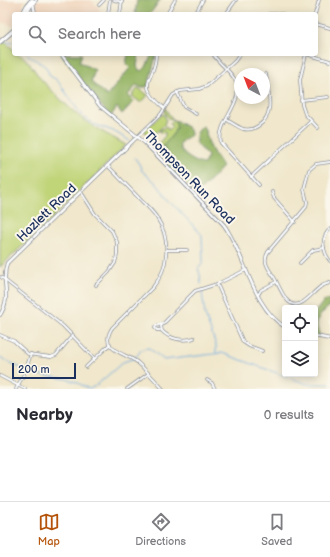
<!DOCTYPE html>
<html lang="en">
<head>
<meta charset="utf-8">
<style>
  :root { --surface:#fff; --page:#f2f2f3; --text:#2b2b33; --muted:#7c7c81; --line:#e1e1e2; --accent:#b45309 }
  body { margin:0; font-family:"Balsamiq Sans",sans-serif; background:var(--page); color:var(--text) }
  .controls { position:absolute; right:12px; bottom:12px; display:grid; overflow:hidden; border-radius:4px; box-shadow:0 2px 10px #0003 }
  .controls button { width:36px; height:36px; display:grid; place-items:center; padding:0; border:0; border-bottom:1px solid var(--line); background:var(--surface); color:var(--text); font:20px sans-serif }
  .compass { position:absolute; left:234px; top:68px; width:36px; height:36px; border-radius:50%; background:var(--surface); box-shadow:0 2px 10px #0003; rotate:318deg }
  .scale { position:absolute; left:12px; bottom:10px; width:64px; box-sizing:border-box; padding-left:4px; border:2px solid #1b2f5e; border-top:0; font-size:11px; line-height:14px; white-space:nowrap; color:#1b2f5e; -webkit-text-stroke:3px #fbf7ec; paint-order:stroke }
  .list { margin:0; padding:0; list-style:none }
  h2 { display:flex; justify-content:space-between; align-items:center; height:52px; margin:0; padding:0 16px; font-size:17px }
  h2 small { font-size:13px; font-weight:400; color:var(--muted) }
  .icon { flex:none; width:22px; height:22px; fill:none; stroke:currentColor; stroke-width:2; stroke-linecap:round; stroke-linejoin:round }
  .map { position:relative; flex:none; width:330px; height:389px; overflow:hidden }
  .search { position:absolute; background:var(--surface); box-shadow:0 2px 10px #0003; left:12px; right:12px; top:12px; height:44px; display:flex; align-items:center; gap:10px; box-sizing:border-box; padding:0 14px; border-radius:4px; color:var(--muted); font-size:15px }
  .sheet { height:112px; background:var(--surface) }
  nav { display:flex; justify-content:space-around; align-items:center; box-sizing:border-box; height:56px; border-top:1px solid var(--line); background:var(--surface); font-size:11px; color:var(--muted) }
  nav a { display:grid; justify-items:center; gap:2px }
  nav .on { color:var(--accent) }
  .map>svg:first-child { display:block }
  .built { fill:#f1d5bd }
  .green { fill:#c0d478; stroke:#6e826b }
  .forest { fill:#98b668; stroke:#5a7263 }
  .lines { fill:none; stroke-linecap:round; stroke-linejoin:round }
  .stream { stroke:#6fabe0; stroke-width:1 }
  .minor-casing { stroke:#868b95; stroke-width:3.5 }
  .tertiary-casing { stroke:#868b95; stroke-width:4 }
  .primary-casing { stroke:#868b95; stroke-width:5 }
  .minor { stroke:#fff; stroke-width:2 }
  .tertiary { stroke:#fff; stroke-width:2.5 }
  .primary { stroke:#fff; stroke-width:3.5 }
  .labels { text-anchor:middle; stroke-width:4; stroke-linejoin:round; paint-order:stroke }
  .street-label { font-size:13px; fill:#1b2f5e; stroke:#fbf7ec }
</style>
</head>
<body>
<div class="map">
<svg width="330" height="389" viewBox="0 0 330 389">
  <rect width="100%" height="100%" fill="#fbf7ec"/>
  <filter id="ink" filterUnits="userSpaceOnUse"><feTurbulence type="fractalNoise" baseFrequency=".025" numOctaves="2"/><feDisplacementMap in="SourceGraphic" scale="8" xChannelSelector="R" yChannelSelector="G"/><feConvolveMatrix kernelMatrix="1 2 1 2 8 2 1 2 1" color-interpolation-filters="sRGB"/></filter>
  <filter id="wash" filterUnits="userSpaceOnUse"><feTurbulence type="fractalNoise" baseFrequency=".012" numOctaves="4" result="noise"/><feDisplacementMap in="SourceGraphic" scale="16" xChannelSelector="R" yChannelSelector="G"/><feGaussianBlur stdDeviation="0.9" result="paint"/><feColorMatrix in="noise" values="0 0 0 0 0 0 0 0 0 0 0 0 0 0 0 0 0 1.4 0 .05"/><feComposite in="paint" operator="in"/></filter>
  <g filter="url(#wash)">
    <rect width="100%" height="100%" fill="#f0e7cc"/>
    <!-- built -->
    <g class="built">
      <path d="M0,0H25L21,14H14V26L0,22Z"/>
      <path d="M33,0H91L101,10L98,14H35Z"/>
    </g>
    <!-- green -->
    <g class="green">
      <path d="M5,42L14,50V54C27,54 33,70 40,78C53,92 71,111 87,122C99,131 113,137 126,145L48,222L0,267V44Z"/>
      <path d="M138,88L148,95L141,103L132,96Z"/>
      <path d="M165,108C169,116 175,120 178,127L163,147L169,158L166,161L156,151L162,147L159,143L165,136V132L161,133L159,131L166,126L168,130L172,127L170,123L174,120L170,118L169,119L164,112Z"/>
      <path d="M162,114L164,115L166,119L164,125C158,131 150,139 144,131Z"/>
    </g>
    <!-- forest -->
    <g class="forest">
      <path d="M137,0H160L150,14H135Z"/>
      <path d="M61,54H82L79,62L95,70L91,82L107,96L130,68L126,64L128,54H139L137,66L139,70L142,71L146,67L152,54H156V56L148,86L141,88L137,85L128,95L134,101L122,114L117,107L111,116L107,113Z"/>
      <path d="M176,120C182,126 191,125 191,135C189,137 183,139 181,142C174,151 197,164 204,164L208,156L196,143C196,137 196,130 203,127L206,130C206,142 216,158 223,167L196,195L165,163L169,158L163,146L174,133L175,129L178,128L176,126L175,121Z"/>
      <path d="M330,299V306C318,315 313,324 321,337L315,336V312L323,302Z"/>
    </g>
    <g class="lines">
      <!-- stream -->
      <g class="stream">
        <path d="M0,37V38"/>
        <path d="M4,42L14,43"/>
        <path d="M27,54L46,67L50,76L57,80L78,110L84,117L93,124L113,131L130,141"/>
        <path d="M135,158L139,164L142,171L156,183L170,201L202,235L203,261V263L198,269C201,274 200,279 201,284"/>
        <path d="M202,292L205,315L216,345V353"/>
        <path d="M0,357L26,371L40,375L67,379L76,382L89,389"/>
        <path d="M90,389L98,384L123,362L135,358L142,349L149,348L164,360L222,353L307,384H330"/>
      </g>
    </g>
  </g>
  <g filter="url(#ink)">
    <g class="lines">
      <defs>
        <g id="minor">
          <path d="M114,0L122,2"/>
          <path d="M99,5L104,0"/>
          <path d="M108,14L110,0"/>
          <path d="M120,14L122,0"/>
          <path d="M167,14L175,0"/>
          <path d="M195,14L203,0"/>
          <path d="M226,14L236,0"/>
          <path d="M269,14H283"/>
          <path d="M315,14L319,0"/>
          <path d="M316,24L330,28"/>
          <path d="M156,54C156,82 133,81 164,108"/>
          <path d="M213,54C219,64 230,70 235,80C246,103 216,121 221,143L259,185"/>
          <path d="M306,54L300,80L302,105L305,114L318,128"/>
          <path d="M306,54L330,61"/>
          <path d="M177,92L184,107L196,114"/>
          <path d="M301,100L328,97"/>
          <path d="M227,120C232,123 238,127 243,129C248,130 254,129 258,126C276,115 268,92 266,74"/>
          <path d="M138,136L161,114L173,95L180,91L199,89L207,86L235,61L240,54"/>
          <path d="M330,162L316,164L309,170L304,189L307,202L306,207L268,252C262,262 269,269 274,277C278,284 281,292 286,299C298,314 310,295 319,288C322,285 326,284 330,283"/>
          <path d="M108,166C118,176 128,187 138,197C144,204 152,210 157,218C171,239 169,268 153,287L112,328C98,350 125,353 137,362C146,370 155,380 163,389"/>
          <path d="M251,177L311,121"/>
          <path d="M81,192L95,214L112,231L117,242V255L115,263L109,272L96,285"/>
          <path d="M272,192L274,198L295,222"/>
          <path d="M330,229C320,238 323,252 330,261"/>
          <path d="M166,250H187"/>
          <path d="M300,263L313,250L324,248"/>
          <path d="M1,277L63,326L94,358"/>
          <path d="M217,284L243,342L249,346L262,351"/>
          <path d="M258,295L261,290L276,282"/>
          <path d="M160,330H157L155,328L156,326L161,324"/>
          <path d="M0,335L14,341L28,354L51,357L56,355L73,335"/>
          <path d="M194,338C183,342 170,339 162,331L161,326L195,291L217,284L246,270"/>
          <path d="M27,366L31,354"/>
          <path d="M86,367L110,344"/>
          <path d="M0,376L25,389"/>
          <path d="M207,380L212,383L215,389"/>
          <path d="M16,389L24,374"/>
          <path d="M127,389L148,374"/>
        </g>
        <g id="tertiary">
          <path d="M35,14L33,3L36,0"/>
          <path d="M61,54L100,106L145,143L224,225C246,256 252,307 285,327"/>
          <path d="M0,315C13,294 0,284 7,263L138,136"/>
          <path d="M315,336L330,339"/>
        </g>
        <g id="primary">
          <path d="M23,14C25,9 27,4 32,0L33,3"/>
          <path d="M26,14L33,1"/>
          <path d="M0,42L14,30"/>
        </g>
      </defs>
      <!-- minor casing -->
      <use href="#minor" class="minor-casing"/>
      <!-- tertiary casing -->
      <use href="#tertiary" class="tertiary-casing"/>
      <!-- primary casing -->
      <use href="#primary" class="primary-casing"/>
      <!-- minor -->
      <use href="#minor" class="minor"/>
      <!-- tertiary -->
      <use href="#tertiary" class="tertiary"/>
      <!-- primary -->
      <use href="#primary" class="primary"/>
    </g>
  </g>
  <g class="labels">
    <!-- street labels -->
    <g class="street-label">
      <text transform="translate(190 177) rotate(46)" y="5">Thompson Run Road</text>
      <text transform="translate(46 212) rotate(-44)" y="5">Hazlett Road</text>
    </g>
  </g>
</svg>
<div class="controls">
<button><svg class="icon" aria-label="locate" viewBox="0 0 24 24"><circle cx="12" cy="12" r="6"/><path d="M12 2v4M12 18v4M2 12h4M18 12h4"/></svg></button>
<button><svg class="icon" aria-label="layers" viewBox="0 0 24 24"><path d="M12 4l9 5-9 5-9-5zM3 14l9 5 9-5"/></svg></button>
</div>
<svg class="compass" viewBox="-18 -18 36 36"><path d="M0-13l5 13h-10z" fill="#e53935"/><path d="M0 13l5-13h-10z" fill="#7c7c81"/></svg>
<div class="scale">200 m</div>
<div class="search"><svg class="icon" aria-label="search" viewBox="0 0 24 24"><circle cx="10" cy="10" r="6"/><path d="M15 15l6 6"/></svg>Search here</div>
</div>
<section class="sheet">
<h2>Nearby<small>0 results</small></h2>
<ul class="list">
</ul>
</section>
<nav>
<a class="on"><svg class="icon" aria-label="map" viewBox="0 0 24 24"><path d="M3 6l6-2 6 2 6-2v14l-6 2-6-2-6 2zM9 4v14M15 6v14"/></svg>Map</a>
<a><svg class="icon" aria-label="directions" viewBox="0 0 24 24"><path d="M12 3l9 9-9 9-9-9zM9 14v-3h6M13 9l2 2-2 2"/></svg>Directions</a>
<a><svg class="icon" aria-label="saved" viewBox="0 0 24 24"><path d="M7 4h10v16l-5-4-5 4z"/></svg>Saved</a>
</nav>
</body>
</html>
